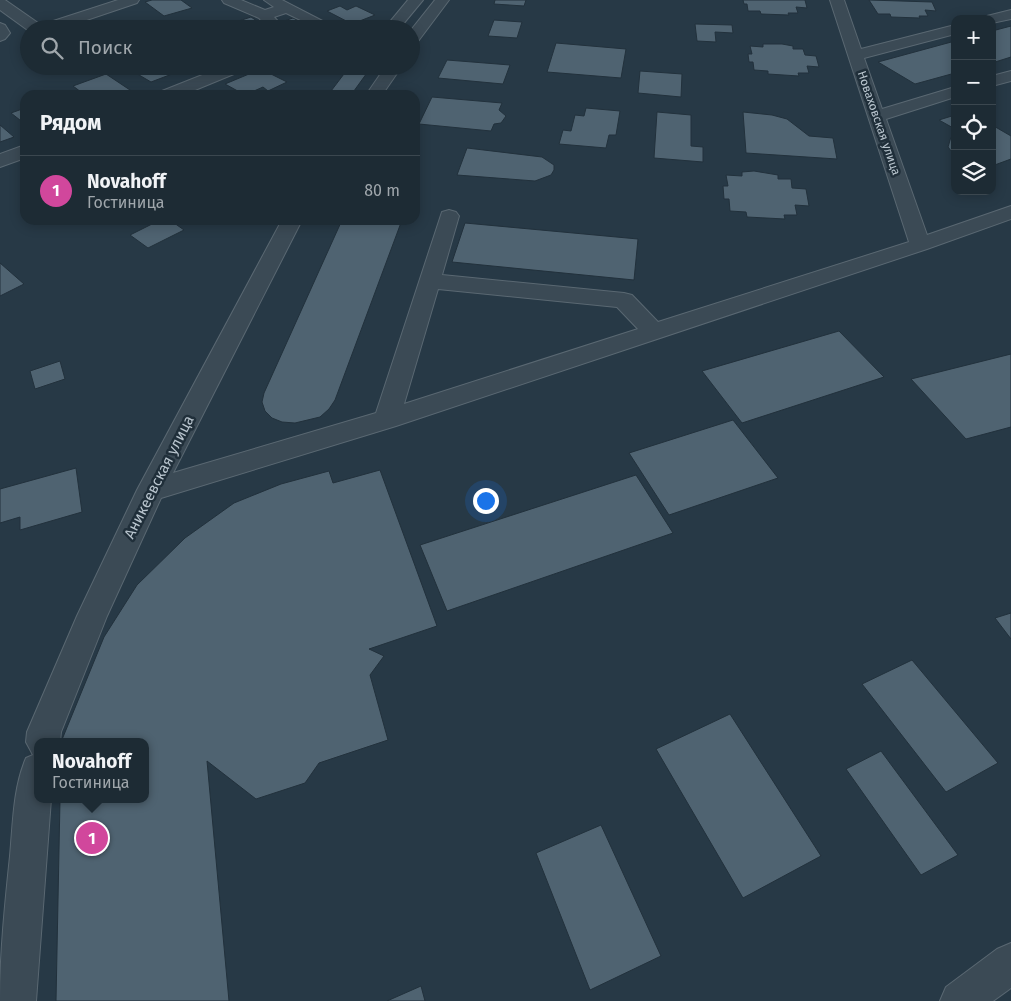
<!DOCTYPE html>
<html lang="ru">
<head>
<meta charset="utf-8">
<style>
  :root { --surface:#1d2b34; --page:#2a3740; --text:#f1f3f6; --muted:#a0a7ac; --line:#3b474f; --accent:#8fccfd }
  body { margin:0; font-family:"Fira Sans",sans-serif; background:var(--page); color:var(--text) }
  .controls { position:absolute; right:15px; top:15px; display:grid; overflow:hidden; border-radius:10px; box-shadow:0 2px 12px #0003 }
  .controls button { width:45px; height:45px; display:grid; place-items:center; padding:0; border:0; border-bottom:1px solid var(--line); background:var(--surface); color:var(--text); font:25px sans-serif }
  .you { position:absolute; left:485px; top:500px; width:18px; height:18px; margin:-12px; border:4px solid #fff; border-radius:50%; background:#1a73e8; box-shadow:0 0 0 8px #1a73e833 }
  .badge { display:grid; place-items:center; width:32px; height:32px; border-radius:50%; background:var(--accent); color:#fff; font-size:16px; font-weight:700 }
  .pin { position:absolute; translate:-50% -50%; border:2px solid #fff; box-shadow:0 1px 5px #0006 }
  .popup { position:absolute; left:34px; top:738px; width:115px; height:65px; box-sizing:border-box; display:grid; place-content:center; border-radius:10px; background:var(--surface); filter:drop-shadow(0 1px 4px #0005); font-size:16px; white-space:nowrap; color:var(--muted) }
  .popup b { font-size:19px; color:var(--text) }
  .popup::after { content:''; position:absolute; left:50%; top:100%; margin-left:-10px; border:10px solid transparent; border-top-color:var(--surface) }
  .list { margin:0; padding:0; list-style:none }
  h2 { display:flex; justify-content:space-between; align-items:center; height:65px; margin:0; padding:0 20px; font-size:21px }
  h2 small { font-size:16px; font-weight:400; color:var(--muted) }
  .list li { display:grid; grid-template-columns:32px 1fr auto; gap:15px; align-items:center; box-sizing:border-box; height:70px; padding:0 20px; border-top:1px solid var(--line) }
  .list b { display:block; font-size:19px; white-space:nowrap }
  .list p { margin:0; font-size:16px; white-space:nowrap; color:var(--muted) }
  .list em { font-size:16px; font-style:normal; color:var(--muted) }
  .icon { flex:none; width:28px; height:28px; fill:none; stroke:currentColor; stroke-width:2; stroke-linecap:round; stroke-linejoin:round }
  .map { position:relative; flex:none; width:1011px; height:1001px; overflow:hidden }
  .search { position:absolute; background:var(--surface); box-shadow:0 2px 12px #0003; left:20px; top:20px; width:400px; height:55px; display:flex; align-items:center; gap:12px; box-sizing:border-box; padding:0 18px; border-radius:28px; color:var(--muted); font-size:19px }
  .panel { position:absolute; background:var(--surface); box-shadow:0 2px 12px #0003; left:20px; top:90px; width:400px; height:135px; border-radius:15px }
  .map>svg:first-child { display:block }
  .building { fill:#4f6371; stroke:#22313c }
  .lines { fill:none; stroke-linecap:round; stroke-linejoin:round }
  .minor-casing { stroke:#5a6872; stroke-width:2 }
  .minor { fill:#3b4a55; fill-rule:evenodd }
  .labels { text-anchor:middle; stroke-width:5; stroke-linejoin:round; paint-order:stroke }
  .far-street-label { font-size:12px; fill:#b9c5ce; stroke:#202f3a }
  .street-label { font-size:15px; fill:#b9c5ce; stroke:#202f3a }
</style>
</head>
<body>
<div class="map">
<svg width="1011" height="1001" viewBox="0 0 1011 1001">
  <rect width="100%" height="100%" fill="#273946"/>
  <!-- building -->
  <g class="building">
    <path d="M152,0H181L192,8L164,16L145,2Z"/>
    <path d="M495,0H526L524,6L494,4Z"/>
    <path d="M743,0H805L807,8L796,7L798,13H788L789,15L761,14L760,11H748L747,4H744Z"/>
    <path d="M869,0L932,2L936,11L925,10L928,16H919L920,18L891,17L890,14H878Z"/>
    <path d="M340,6L347,10L356,6L375,15L352,24L327,11Z"/>
    <path d="M251,17L257,21L244,25L249,29L217,28Z"/>
    <path d="M293,18L313,28L288,29L278,23Z"/>
    <path d="M494,20L522,22L517,38L488,36Z"/>
    <path d="M695,24L732,25L733,33L715,32L716,42L697,41Z"/>
    <path d="M1011,26V57L992,63V31Z"/>
    <path d="M955,41V73L915,84L878,62Z"/>
    <path d="M556,43L626,49L621,78L547,72Z"/>
    <path d="M763,44H782L793,46V49H803L805,55L816,56L819,67L807,66L809,73H798L799,76L768,74V71L754,70L753,62H749L748,54H752L750,46L763,47Z"/>
    <path d="M447,60L510,65L503,84L438,78Z"/>
    <path d="M155,66H171L180,71L151,82L134,72Z"/>
    <path d="M350,66H372L351,95H328Z"/>
    <path d="M261,69L287,82L268,91L263,87L245,95L225,84Z"/>
    <path d="M640,71L682,74L681,97L638,93Z"/>
    <path d="M106,74L133,92L126,95H85L73,86Z"/>
    <path d="M432,97L502,103L499,110L506,116L501,123L494,124L491,131L419,124Z"/>
    <path d="M25,108V124L11,113Z"/>
    <path d="M586,108L620,111L616,135H609L606,148L559,144L563,130L571,131L575,115L584,116Z"/>
    <path d="M657,112L691,115V146L703,147V162L654,158Z"/>
    <path d="M743,112L772,115L787,119L809,136L833,138L837,159L746,153Z"/>
    <path d="M955,115V129L939,120Z"/>
    <path d="M0,125L14,137L0,142Z"/>
    <path d="M992,125L1011,136V159L992,166Z"/>
    <path d="M955,133V156L948,147L951,137Z"/>
    <path d="M467,148L542,157L554,165V170L551,175L535,181L457,175Z"/>
    <path d="M754,171L778,175V179H791L792,188L806,189L809,206L795,205L797,215H784L785,219L747,217L746,212L730,211L729,199H724L723,186H728L726,175L742,176V172Z"/>
    <path d="M160,220H170L184,230L148,248L130,235Z"/>
    <path d="M342,220H402L335,400L329,409L320,417L295,423L282,422L272,418L265,411L262,402L264,393Z"/>
    <path d="M465,223L638,239L634,280L452,262Z"/>
    <path d="M0,263L24,284L0,296Z"/>
    <path d="M839,331L884,377L742,423L702,371Z"/>
    <path d="M1011,354V427L966,439L911,379Z"/>
    <path d="M60,361L65,379L35,389L30,371Z"/>
    <path d="M733,420L778,478L669,515L629,453Z"/>
    <path d="M76,468L82,512L20,530V517L0,523V489Z"/>
    <path d="M380,470L437,626L369,649L384,656L370,675L388,740L319,763L305,783L256,799L207,761L229,1001H56L60,799H146V742H61L104,637L137,585L185,538L234,503L281,484L329,471L333,483Z"/>
    <path d="M636,475L673,533L447,611L420,545Z"/>
    <path d="M1011,613V639L995,618Z"/>
    <path d="M912,660L998,763L946,792L862,684Z"/>
    <path d="M730,714L821,856L743,898L656,749Z"/>
    <path d="M881,751L958,855L921,875L846,769Z"/>
    <path d="M601,825L661,956L590,990L536,853Z"/>
    <path d="M421,986L425,1001H387Z"/>
  </g>
  <g class="lines">
    <defs>
      <g id="minor">
        <path d="M0,0H5L41,25L118,0H139L137,3L60,29H29V31L0,10Z"/>
        <path d="M222,0H241L265,10L274,7L264,0H282L338,29H319L286,13L274,17L285,29H269L259,18L224,3Z"/>
        <path d="M408,0H423L399,29H384Z"/>
        <path d="M435,0H449L416,44L411,46V30Z"/>
        <path d="M830,0H844L861,49L955,25V34L864,58L882,109L955,87V97L886,119L927,235L1011,206V219L927,249L396,426L161,498L107,616L61,732L60,742H38V799H51L36,1001H0C0,952 5,904 10,856C13,824 13,788 26,758L33,755L26,742L27,732L77,616L137,490L282,220H302L173,473L376,413L442,212L449,210L456,212L459,216L442,275L624,293L632,295L658,322L909,242ZM438,289L617,307L638,329L404,404Z"/>
        <path d="M1011,10V19L992,23V19H985L987,16Z"/>
        <path d="M0,23L5,25L10,33L5,39L0,41Z"/>
        <path d="M225,66H248L246,69L183,95H160L162,91Z"/>
        <path d="M386,66H402L382,95H366Z"/>
        <path d="M1011,71V81L992,86V76Z"/>
        <path d="M25,145V158L0,167V154Z"/>
        <path d="M1011,943V988L993,1001H940L946,987L997,949Z"/>
      </g>
    </defs>
    <!-- minor casing -->
    <use href="#minor" class="minor-casing"/>
    <!-- minor -->
    <use href="#minor" class="minor"/>
  </g>
  <g class="labels">
    <!-- far-street labels -->
    <g class="far-street-label">
      <text transform="translate(879 123) rotate(71)" y="4">Новаховская улица</text>
    </g>
    <!-- street labels -->
    <g class="street-label">
      <text transform="translate(159 477) rotate(-63)" y="5">Аникеевская улица</text>
    </g>
  </g>
</svg>
<div class="controls">
<button>+</button>
<button>−</button>
<button><svg class="icon" aria-label="locate" viewBox="0 0 24 24"><circle cx="12" cy="12" r="6"/><path d="M12 2v4M12 18v4M2 12h4M18 12h4"/></svg></button>
<button><svg class="icon" aria-label="layers" viewBox="0 0 24 24"><path d="M12 4l9 5-9 5-9-5zM3 14l9 5 9-5"/></svg></button>
</div>
<div class="you"></div>
<div class="pin badge" style="left:92px;top:838px;background:#d1479c">1</div>
<div class="popup"><b>Novahoff</b>Гостиница</div>
<div class="search"><svg class="icon" aria-label="search" viewBox="0 0 24 24"><circle cx="10" cy="10" r="6"/><path d="M15 15l6 6"/></svg>Поиск</div>
<section class="panel">
<h2>Рядом<small></small></h2>
<ul class="list">
<li><span class="badge" style="background:#d1479c">1</span><div><b>Novahoff</b><p>Гостиница</p></div><em>80 m</em></li>
</ul>
</section>
</div>
</body>
</html>
